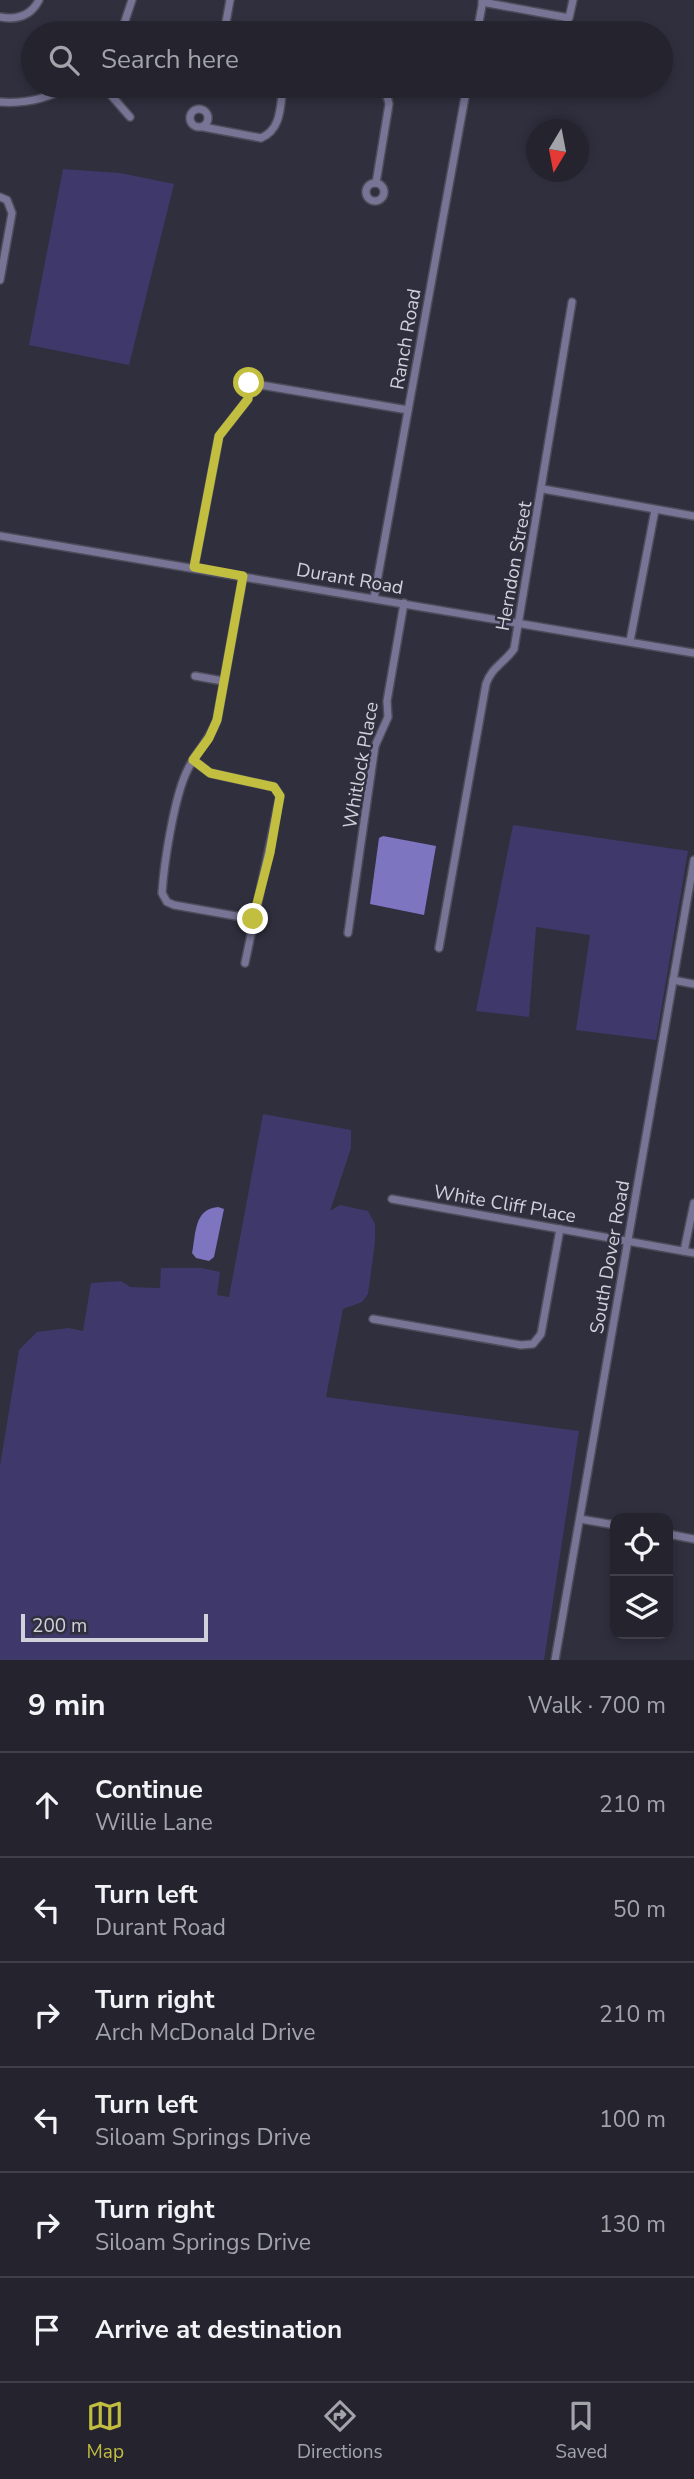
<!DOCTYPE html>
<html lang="en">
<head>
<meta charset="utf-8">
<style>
  :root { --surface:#24232e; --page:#302f3a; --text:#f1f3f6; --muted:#a3a4aa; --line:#41404a; --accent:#c1be40 }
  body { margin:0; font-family:"Nunito Sans",sans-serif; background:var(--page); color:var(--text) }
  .controls { position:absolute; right:21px; bottom:21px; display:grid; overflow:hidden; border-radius:14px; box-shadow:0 4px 10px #0003 }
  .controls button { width:63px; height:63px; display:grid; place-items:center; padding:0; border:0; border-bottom:2px solid var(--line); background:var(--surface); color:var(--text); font:35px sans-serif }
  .compass { position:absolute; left:526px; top:119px; width:63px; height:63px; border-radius:50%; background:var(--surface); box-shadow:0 4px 10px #0003; rotate:190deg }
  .scale { position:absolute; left:21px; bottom:18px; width:187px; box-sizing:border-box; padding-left:7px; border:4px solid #d2d1db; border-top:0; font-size:19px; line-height:24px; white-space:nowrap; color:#d2d1db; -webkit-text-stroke:5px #302f3e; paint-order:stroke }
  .stop { position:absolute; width:21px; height:21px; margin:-16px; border:5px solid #c1be40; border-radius:50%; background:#fff }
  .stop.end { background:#c1be40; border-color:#fff; box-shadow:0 2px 7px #0008 }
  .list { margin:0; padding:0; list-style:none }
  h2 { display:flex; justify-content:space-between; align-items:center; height:91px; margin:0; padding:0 28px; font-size:30px }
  h2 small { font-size:23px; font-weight:400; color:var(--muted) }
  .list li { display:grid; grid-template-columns:46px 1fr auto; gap:21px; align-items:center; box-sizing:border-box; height:105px; padding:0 28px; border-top:2px solid var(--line) }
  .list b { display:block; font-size:26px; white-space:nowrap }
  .list p { margin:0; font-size:23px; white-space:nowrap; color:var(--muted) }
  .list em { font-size:23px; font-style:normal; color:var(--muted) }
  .icon { flex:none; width:38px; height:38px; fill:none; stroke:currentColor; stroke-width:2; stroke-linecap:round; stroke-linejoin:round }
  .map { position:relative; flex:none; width:694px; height:1660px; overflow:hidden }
  .search { position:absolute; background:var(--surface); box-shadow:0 4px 10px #0003; left:21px; right:21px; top:21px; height:77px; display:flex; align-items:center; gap:18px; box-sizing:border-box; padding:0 24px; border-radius:38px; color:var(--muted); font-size:26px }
  .sheet { height:721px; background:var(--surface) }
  nav { display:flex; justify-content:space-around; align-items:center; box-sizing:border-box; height:98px; border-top:2px solid var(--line); background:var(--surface); font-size:19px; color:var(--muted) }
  nav a { display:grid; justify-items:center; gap:4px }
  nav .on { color:var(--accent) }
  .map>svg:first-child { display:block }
  .green { fill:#3f386a }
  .water { fill:#7e75c0 }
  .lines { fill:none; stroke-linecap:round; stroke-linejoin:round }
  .minor-casing { stroke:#4d4c5a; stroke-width:10 }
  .minor { stroke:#777495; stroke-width:7 }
  .route { stroke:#c1be40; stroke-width:9 }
  .labels { text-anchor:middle; stroke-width:5; stroke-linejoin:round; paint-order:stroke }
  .street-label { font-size:19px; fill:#d2d1db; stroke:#302f3e }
</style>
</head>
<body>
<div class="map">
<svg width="694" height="1660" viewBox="0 0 694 1660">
  <rect width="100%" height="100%" fill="#302f3e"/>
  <!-- green -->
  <g class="green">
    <path d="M63,169L120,173L174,184L129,365L29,345Z"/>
    <path d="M513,825L688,851L656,1040L576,1030L590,935L536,927L529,1017L476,1011Z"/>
    <path d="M263,1114L351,1130V1148L330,1211L340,1205L368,1211L375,1224V1242L368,1294L362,1302L343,1309L326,1397L579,1431L544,1660H0V1466L19,1350L37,1332L69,1328L83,1331L91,1283L121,1281L130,1287L160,1288L161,1268H202L220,1272L217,1295L229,1297Z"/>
  </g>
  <!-- water -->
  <g class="water">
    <path d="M383,836L436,846L424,915L370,904L379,838Z"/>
    <path d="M218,1207L224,1209L214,1257L209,1261L196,1258L192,1253C196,1233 194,1209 218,1207Z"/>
  </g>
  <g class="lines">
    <defs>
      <g id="minor">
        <path d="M482,2L569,18L573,0"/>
        <path d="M0,17C17,20 31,16 39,0"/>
        <path d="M121,33L132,0"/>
        <path d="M224,33L230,0"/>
        <path d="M477,33L483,0"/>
        <path d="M103,86L130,117"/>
        <path d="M354,86L378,90L387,96L389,104L376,183"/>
        <path d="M0,102C25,104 49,98 70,86"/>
        <circle cx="199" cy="118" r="9"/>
        <path d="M203,127L261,138C282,129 280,106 283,86"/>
        <circle cx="375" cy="192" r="9"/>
        <path d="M0,197L7,200L12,213L0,280"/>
        <path d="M543,489L694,516"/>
        <path d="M0,536L694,653"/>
        <path d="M194,567L219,436L248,399L249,383L408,410"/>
        <path d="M243,576L217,720C210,740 195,753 187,771C174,798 164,863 162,893L167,902L174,905L253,919"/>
        <path d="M374,598L467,86"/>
        <path d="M630,641L655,510"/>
        <path d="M195,676L223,681"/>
        <path d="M193,760L210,773L274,787L280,796L245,963"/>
        <path d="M348,933L375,746L388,717L387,701L404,603"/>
        <path d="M439,948L486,684C491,668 505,662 514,649L572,302"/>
        <path d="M673,980L694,984"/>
        <path d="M392,1199L694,1253"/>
        <path d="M684,1251L694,1203"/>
        <path d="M373,1319L521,1345L533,1344L541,1334L560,1229"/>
        <path d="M580,1519L615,1525"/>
        <path d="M668,1534L694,1539"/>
        <path d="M555,1660L694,860"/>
      </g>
    </defs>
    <!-- minor casing -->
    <use href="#minor" class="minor-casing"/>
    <!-- minor -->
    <use href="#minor" class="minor"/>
  </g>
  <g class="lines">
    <!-- route -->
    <path class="route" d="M249,383L248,399L219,436L194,567L243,576L217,720L209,738L193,760L210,773L274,787L280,796L270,853L253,919"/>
  </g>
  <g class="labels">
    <!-- street labels -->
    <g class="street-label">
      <text transform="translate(405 339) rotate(-80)" y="7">Ranch Road</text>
      <text transform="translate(513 566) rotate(-80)" y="7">Herndon Street</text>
      <text transform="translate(350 578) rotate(10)" y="7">Durant Road</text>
      <text transform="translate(360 765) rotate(-80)" y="7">Whitlock Place</text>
      <text transform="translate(505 1203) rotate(10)" y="7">White Cliff Place</text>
      <text transform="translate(609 1257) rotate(-80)" y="7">South Dover Road</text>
    </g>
  </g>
</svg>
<div class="controls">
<button><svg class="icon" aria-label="locate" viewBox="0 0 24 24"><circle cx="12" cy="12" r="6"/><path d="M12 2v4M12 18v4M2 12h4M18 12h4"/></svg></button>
<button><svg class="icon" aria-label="layers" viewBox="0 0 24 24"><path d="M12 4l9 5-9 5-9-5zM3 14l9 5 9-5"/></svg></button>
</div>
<svg class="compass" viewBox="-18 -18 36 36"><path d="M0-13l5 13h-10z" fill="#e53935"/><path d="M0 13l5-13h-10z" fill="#a3a4aa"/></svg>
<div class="scale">200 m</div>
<div class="stop" style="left:249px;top:383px"></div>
<div class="stop end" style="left:253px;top:919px"></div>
<div class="search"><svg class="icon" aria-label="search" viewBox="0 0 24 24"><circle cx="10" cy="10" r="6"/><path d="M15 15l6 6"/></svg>Search here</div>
</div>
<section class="sheet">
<h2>9 min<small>Walk · 700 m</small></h2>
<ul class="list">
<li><svg class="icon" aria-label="ahead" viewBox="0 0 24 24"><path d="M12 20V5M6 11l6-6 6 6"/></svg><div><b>Continue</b><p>Willie Lane</p></div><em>210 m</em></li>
<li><svg class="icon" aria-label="left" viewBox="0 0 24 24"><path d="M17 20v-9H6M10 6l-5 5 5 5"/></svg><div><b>Turn left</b><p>Durant Road</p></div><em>50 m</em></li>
<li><svg class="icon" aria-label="right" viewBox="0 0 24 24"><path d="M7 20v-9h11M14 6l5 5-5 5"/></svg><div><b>Turn right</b><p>Arch McDonald Drive</p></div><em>210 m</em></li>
<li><svg class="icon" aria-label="left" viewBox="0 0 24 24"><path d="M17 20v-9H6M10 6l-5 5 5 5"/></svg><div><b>Turn left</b><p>Siloam Springs Drive</p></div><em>100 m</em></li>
<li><svg class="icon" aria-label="right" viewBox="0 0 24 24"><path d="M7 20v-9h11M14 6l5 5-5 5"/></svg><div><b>Turn right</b><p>Siloam Springs Drive</p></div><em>130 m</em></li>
<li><svg class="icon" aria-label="arrive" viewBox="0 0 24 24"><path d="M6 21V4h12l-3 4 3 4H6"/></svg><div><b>Arrive at destination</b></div></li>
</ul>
</section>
<nav>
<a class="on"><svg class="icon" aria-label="map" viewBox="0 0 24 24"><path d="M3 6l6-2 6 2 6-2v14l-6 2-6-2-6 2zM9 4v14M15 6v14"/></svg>Map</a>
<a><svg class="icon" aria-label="directions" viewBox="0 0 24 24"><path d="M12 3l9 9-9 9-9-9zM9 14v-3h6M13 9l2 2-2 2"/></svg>Directions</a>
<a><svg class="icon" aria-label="saved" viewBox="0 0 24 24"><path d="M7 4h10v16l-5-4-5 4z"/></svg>Saved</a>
</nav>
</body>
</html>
